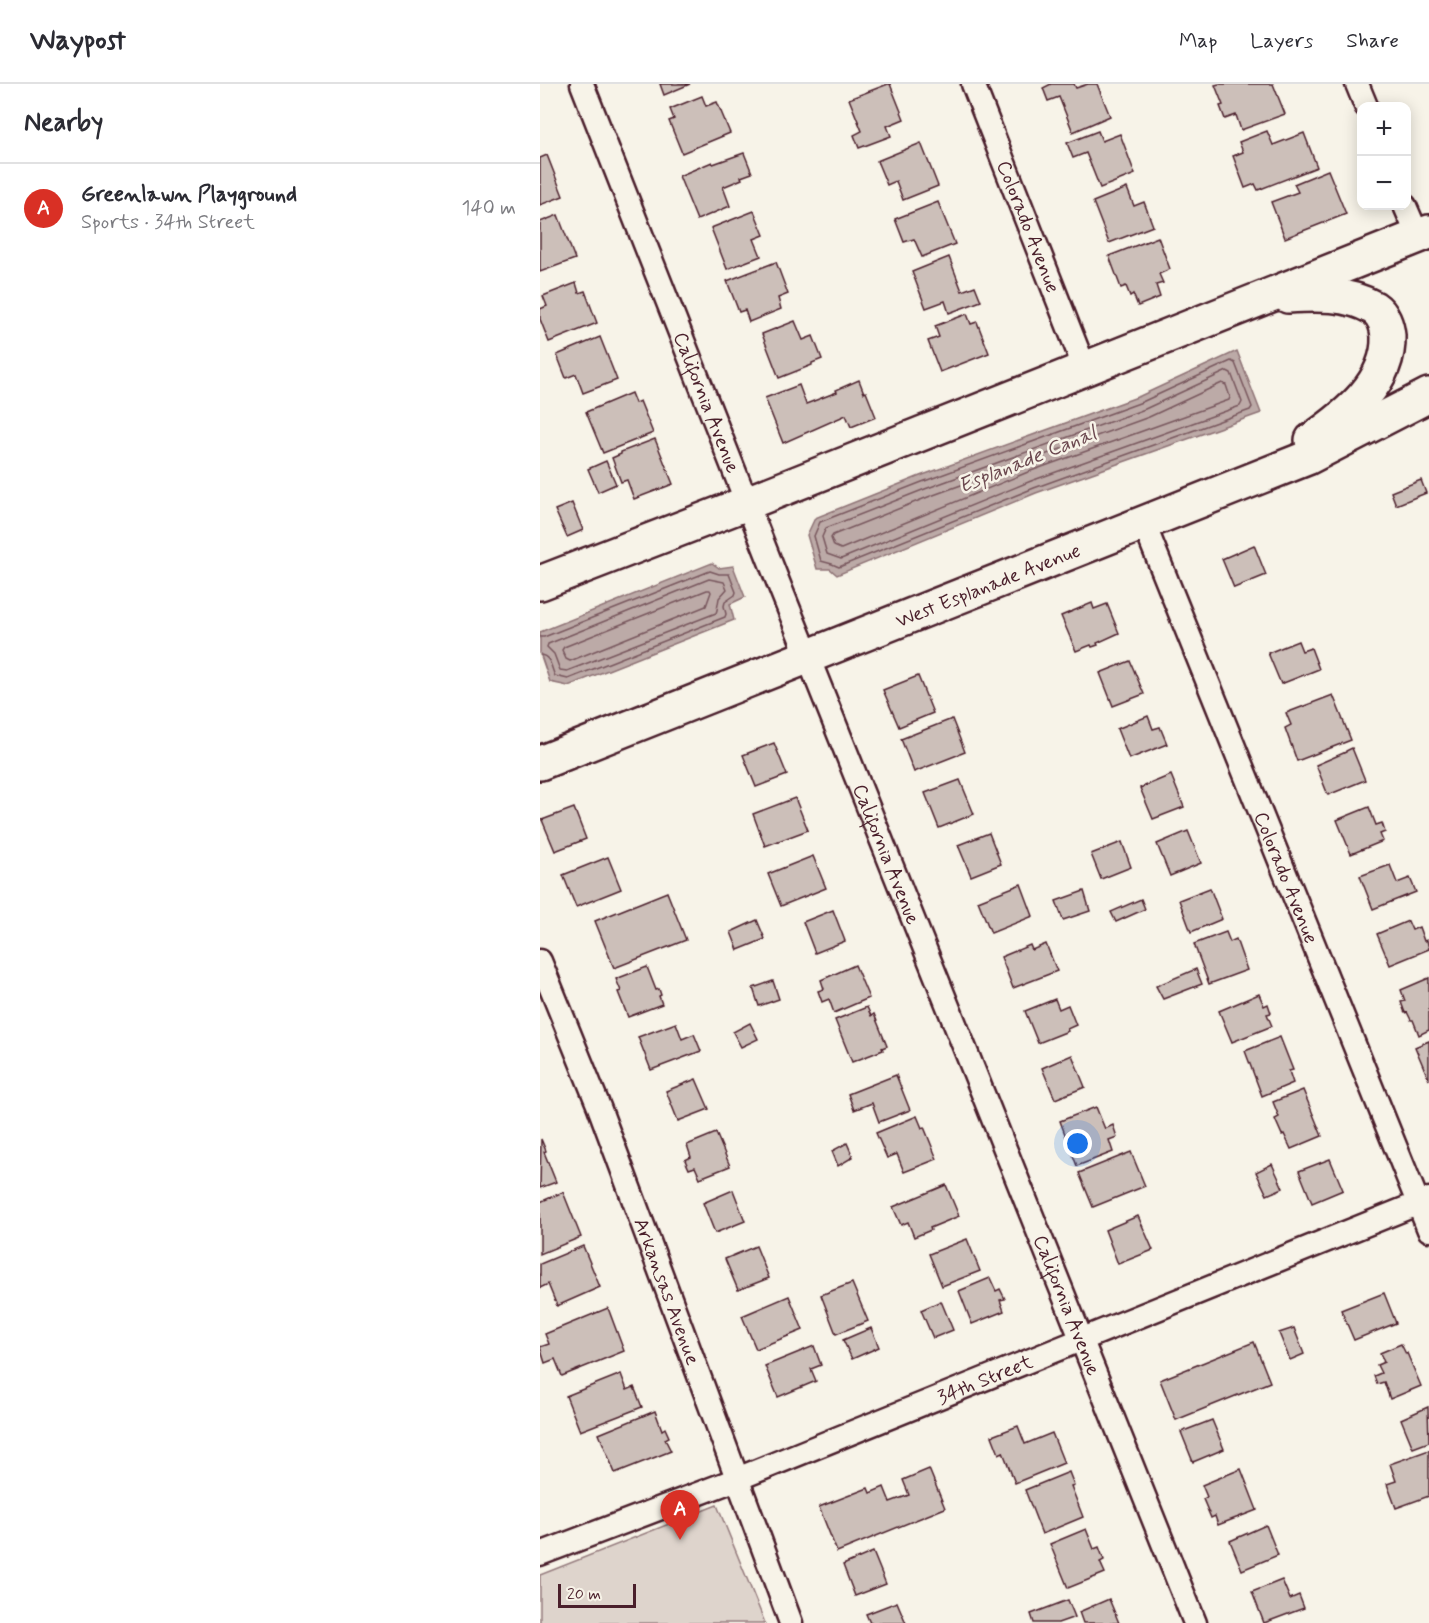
<!DOCTYPE html>
<html lang="en">
<head>
<meta charset="utf-8">
<style>
  :root { --surface:#fff; --page:#f2f2f3; --text:#2b2b33; --muted:#7c7c81; --line:#e1e1e2; --accent:#d93025 }
  body { margin:0; font-family:Mynerve,sans-serif; background:var(--page); color:var(--text) }
  .controls { position:absolute; right:18px; top:18px; display:grid; overflow:hidden; border-radius:12px; box-shadow:0 3px 15px #0003 }
  .controls button { width:54px; height:54px; display:grid; place-items:center; padding:0; border:0; border-bottom:2px solid var(--line); background:var(--surface); color:var(--text); font:30px sans-serif }
  .scale { position:absolute; left:18px; bottom:15px; width:78px; box-sizing:border-box; padding-left:6px; border:3px solid #4a1f2b; border-top:0; font-size:16px; line-height:21px; white-space:nowrap; color:#4a1f2b; -webkit-text-stroke:4px #f7f3e8; paint-order:stroke }
  .you { position:absolute; left:538px; top:1060px; width:21px; height:21px; margin:-15px; border:4px solid #fff; border-radius:50%; background:#1a73e8; box-shadow:0 0 0 9px #1a73e833 }
  .badge { display:grid; place-items:center; width:39px; height:39px; border-radius:50%; background:var(--accent); color:#fff; font-size:20px; font-weight:700 }
  .pin { position:absolute; translate:-50% -50px; filter:drop-shadow(0 2px 3px #0008) }
  .pin::after { content:''; position:absolute; top:32px; width:21px; height:18px; background:inherit; clip-path:polygon(0 0,100% 0,50% 100%) }
  .list { margin:0; padding:0; list-style:none }
  h2 { display:flex; justify-content:space-between; align-items:center; height:78px; margin:0; padding:0 24px; font-size:26px }
  h2 small { font-size:20px; font-weight:400; color:var(--muted) }
  .list li { display:grid; grid-template-columns:39px 1fr auto; gap:18px; align-items:center; box-sizing:border-box; height:90px; padding:0 24px; border-top:2px solid var(--line) }
  .list b { display:block; font-size:22px; white-space:nowrap }
  .list p { margin:0; font-size:20px; white-space:nowrap; color:var(--muted) }
  .list em { font-size:20px; font-style:normal; color:var(--muted) }
  .map { position:relative; flex:none; width:889px; height:1539px; overflow:hidden }
  header { display:flex; align-items:center; gap:36px; box-sizing:border-box; height:84px; padding:0 30px; background:var(--surface); border-bottom:2px solid var(--line) }
  header strong { font-size:28px }
  nav { display:flex; gap:33px; margin-inline-start:auto; font-size:21px }
  main { display:flex }
  aside { flex:1; background:var(--surface) }
  .map>svg:first-child { display:block }
  .green { fill:#ded4cc; stroke:#947a7c; stroke-width:1.5 }
  .water { fill:#bcaaa7; stroke:#8e7275; stroke-width:1.5 }
  .lines { fill:none; stroke-linecap:round; stroke-linejoin:round }
  .shore { stroke:#78575d; stroke-width:1.5 }
  .building { fill:#ccbfb9; stroke:#4a1f2b; stroke-width:1.5 }
  .minor-casing { stroke:#4a1f2b; stroke-width:27 }
  .secondary-casing { stroke:#4a1f2b; stroke-width:38 }
  .minor { stroke:#f7f3e8; stroke-width:22 }
  .secondary { stroke:#f7f3e8; stroke-width:33 }
  .labels { text-anchor:middle; stroke-width:5; stroke-linejoin:round; paint-order:stroke }
  .street-label { font-size:20px; fill:#4a1f2b; stroke:#f7f3e8 }
  .water-label { font-size:21px; font-style:italic; fill:#6c4950; stroke:#f7f3e8 }
</style>
</head>
<body>
<header>
<strong>Waypost</strong>
<nav><a>Map</a><a>Layers</a><a>Share</a></nav>
</header>
<main>
<aside>
<h2>Nearby<small></small></h2>
<ul class="list">
<li><span class="badge">A</span><div><b>Greenlawn Playground</b><p>Sports · 34th Street</p></div><em>140 m</em></li>
</ul>
</aside>
<div class="map">
<svg width="889" height="1539" viewBox="0 0 889 1539">
  <rect width="100%" height="100%" fill="#f7f3e8"/>
  <filter id="ink" filterUnits="userSpaceOnUse"><feTurbulence type="fractalNoise" baseFrequency=".0167" numOctaves="2"/><feDisplacementMap in="SourceGraphic" scale="12" xChannelSelector="R" yChannelSelector="G"/><feConvolveMatrix kernelMatrix="1 2 1 2 8 2 1 2 1" color-interpolation-filters="sRGB"/></filter>
  <g filter="url(#ink)">
    <!-- green -->
    <path class="green" d="M177,1421L225,1539H0V1491Z"/>
    <!-- water -->
    <g class="water">
      <path d="M697,267L721,329L496,409L297,491L290,485H277L267,451L275,434L380,392L600,312Z"/>
      <path d="M172,479L179,484L193,482L205,513L190,520L194,536L28,602L10,598L0,569V548Z"/>
    </g>
    <g class="lines">
      <!-- shore -->
      <g class="shore">
        <path d="M691,277L695,279L712,323L710,326L494,404L299,483L292,480L281,477L274,452L280,438L382,398L602,318Z"/>
        <path d="M687,287L691,289L702,318L700,322L491,397L301,475L287,470L282,453L286,444L385,405L605,325Z"/>
        <path d="M682,299L686,301L690,313L689,316L488,388L301,465L294,462L291,454L293,451L388,413L609,333Z"/>
        <path d="M169,495L184,498L187,505L179,514L177,526L176,529L27,587L20,586L14,570L7,563L8,560Z"/>
        <path d="M167,506H170L171,508L166,522L30,577L26,575L22,566L24,563Z"/>
        <path d="M0,553H4L170,487L179,490H189L196,508L195,511L185,518L184,522L186,530L185,533L28,595L15,592C11,584 11,572 0,571"/>
      </g>
    </g>
    <!-- building -->
    <g class="building">
      <path d="M120,0H150L124,11Z"/>
      <path d="M348,0H350L364,35L347,42L351,52L319,64L314,51L322,47L309,15Z"/>
      <path d="M511,0H534L536,4L548,0H557L570,32L533,48L519,13L508,17L503,4Z"/>
      <path d="M679,0H733L745,30L701,46L696,31L685,35L680,22L683,21L675,1Z"/>
      <path d="M162,12L166,22L177,18L190,49L142,69L129,37L134,35L130,25Z"/>
      <path d="M558,47L562,57L580,50L595,90L560,104L546,69L533,74L527,59Z"/>
      <path d="M727,47L733,61L764,49L777,83L718,106L715,100L705,104L693,72L703,68L699,58Z"/>
      <path d="M381,59L398,102L363,116L356,97L347,101L337,77Z"/>
      <path d="M204,69L212,89L201,93L202,95L183,103L190,122L157,136L139,92L172,78L173,80Z"/>
      <path d="M7,71L23,112L0,121V74Z"/>
      <path d="M788,86L806,130L745,154L731,118L758,108L754,100Z"/>
      <path d="M587,104L594,122L604,118L613,142L569,159L553,118Z"/>
      <path d="M398,118L415,160L382,173L374,155L364,158L355,135Z"/>
      <path d="M214,127L224,151L214,155L221,172L187,185L171,144Z"/>
      <path d="M18,131L35,175L0,188V138Z"/>
      <path d="M618,153L630,185L619,190L623,199L616,201L620,213L598,222L593,210L590,212L586,202L581,204L569,172Z"/>
      <path d="M409,173L422,207L435,202L441,217L409,229L405,217L386,224L372,188Z"/>
      <path d="M236,178L248,210L238,214L241,225L209,238L205,226L199,228L187,197Z"/>
      <path d="M36,199L39,209L45,207L57,239L9,258L0,235V225L7,222L3,212Z"/>
      <path d="M427,230L431,240L437,238L449,269L400,288L388,257L399,253L395,242Z"/>
      <path d="M255,237L263,256L273,252L282,275L272,279V281L239,294L222,250Z"/>
      <path d="M60,253L77,296L43,309L36,290L26,294L17,271Z"/>
      <path d="M319,296L324,309L326,308L336,333L311,343L306,331L243,359L225,314L259,301L266,320L297,308L296,306Z"/>
      <path d="M91,309L95,319L100,317L113,349L63,369L46,328Z"/>
      <path d="M115,355L133,400L94,415L87,396L81,398L72,374L81,370V368Z"/>
      <path d="M66,377L76,400L58,408L48,385Z"/>
      <path d="M881,396L886,409L856,421L851,408Z"/>
      <path d="M32,419L43,446L27,453L15,426Z"/>
      <path d="M714,461L726,491L694,504L682,475Z"/>
      <path d="M552,519L554,525L567,520L579,549L557,559L558,561L552,563L551,561L536,567L521,532Z"/>
      <path d="M758,557L762,567L771,564L779,585L741,600L728,569Z"/>
      <path d="M590,577L604,610L573,622L560,589Z"/>
      <path d="M378,592L393,629L359,643L343,606Z"/>
      <path d="M793,611L811,656L757,677L745,644L751,641L746,629Z"/>
      <path d="M608,632L613,645L620,643L627,660L589,675L577,645Z"/>
      <path d="M412,635L425,668L374,688L361,655Z"/>
      <path d="M234,659L247,691L216,703L203,671Z"/>
      <path d="M812,664L825,696L788,711L776,681L806,668V667Z"/>
      <path d="M631,691L644,723L613,735L600,704Z"/>
      <path d="M420,696L434,730L399,744L385,709Z"/>
      <path d="M255,714L268,746L225,762L213,730Z"/>
      <path d="M829,723L836,741L842,739L845,748L840,750L843,757L811,770L797,736Z"/>
      <path d="M34,724L46,755L15,767L2,736Z"/>
      <path d="M648,747L661,779L630,792L617,760Z"/>
      <path d="M449,749L461,780L431,792L418,761Z"/>
      <path d="M582,758L591,783L561,795L551,770Z"/>
      <path d="M273,772L286,804L241,822L228,790Z"/>
      <path d="M68,773L81,805L36,823L23,791Z"/>
      <path d="M850,781L857,799L870,794L876,808L833,825L820,792Z"/>
      <path d="M481,800L493,832L451,849L438,817Z"/>
      <path d="M670,804L682,835L651,848L639,816Z"/>
      <path d="M544,807L550,827L523,836L516,817Z"/>
      <path d="M127,808L146,856L74,884L55,837Z"/>
      <path d="M601,815L605,825L576,838L571,828Z"/>
      <path d="M293,826L305,857L275,869L263,838Z"/>
      <path d="M217,836L225,855L198,866L191,848Z"/>
      <path d="M868,837L872,846L879,843L884,857L887,856L889,865L850,881L837,850Z"/>
      <path d="M686,848L690,858L696,855L707,886L669,900L654,860Z"/>
      <path d="M506,860L517,887L473,904L461,873L490,861L492,866Z"/>
      <path d="M315,881L329,914L294,929L289,915L282,918L278,907L284,905L281,896Z"/>
      <path d="M107,883L116,906L119,905L121,911L119,912L122,920L88,933L78,908L81,907L76,895Z"/>
      <path d="M656,885L662,900L623,915L616,902Z"/>
      <path d="M889,894V946L879,951L873,936H871L867,928L865,929L861,918L865,917L861,906Z"/>
      <path d="M233,897L239,915L219,922L213,904Z"/>
      <path d="M719,910L724,922L728,920L731,929L727,930L732,942L692,958L679,927Z"/>
      <path d="M515,915L519,925L528,921L536,941L527,945L528,947L498,959L485,927Z"/>
      <path d="M327,923L331,932L334,930L347,962L342,964L343,966L312,978L295,936Z"/>
      <path d="M136,939L142,955L154,950L161,967L111,986L98,953Z"/>
      <path d="M210,939L218,955L201,963L193,948Z"/>
      <path d="M740,953L753,986L749,987L753,999L722,1012L705,967Z"/>
      <path d="M889,957V996L875,963Z"/>
      <path d="M532,971L545,1003L515,1015L502,984Z"/>
      <path d="M356,991L370,1026L339,1038L332,1019L314,1026L308,1010Z"/>
      <path d="M156,995L169,1025L138,1037L126,1007Z"/>
      <path d="M763,1006L782,1052L751,1065L744,1050L742,1051L735,1035L739,1033L733,1018Z"/>
      <path d="M556,1023L565,1045L573,1041L577,1053L569,1056L573,1068L537,1082L520,1037Z"/>
      <path d="M377,1032L382,1044L384,1043L397,1075L364,1088L357,1070L347,1074L336,1049Z"/>
      <path d="M176,1049L190,1082L160,1094L155,1083L149,1085L145,1076L151,1073L147,1061Z"/>
      <path d="M1,1055L6,1067L4,1068L16,1098L0,1104Z"/>
      <path d="M307,1059L313,1073L298,1082L292,1067Z"/>
      <path d="M591,1068L605,1102L553,1123L539,1089Z"/>
      <path d="M790,1075L803,1106L772,1119L759,1087Z"/>
      <path d="M732,1080L743,1104L727,1111L716,1088Z"/>
      <path d="M406,1101L419,1132L390,1144L391,1146L374,1153L368,1138L361,1141L353,1123Z"/>
      <path d="M193,1106L205,1137L175,1149L163,1119Z"/>
      <path d="M23,1108L41,1153L0,1170V1118Z"/>
      <path d="M598,1132L613,1166L578,1180L565,1146Z"/>
      <path d="M427,1155L440,1187L402,1202L389,1170Z"/>
      <path d="M43,1162L60,1203L17,1222L8,1200L0,1204V1180Z"/>
      <path d="M216,1162L229,1194L198,1206L185,1175Z"/>
      <path d="M450,1194L456,1207L460,1205L465,1215L460,1216L464,1227L432,1240L419,1207Z"/>
      <path d="M312,1199L328,1237L296,1250L281,1211Z"/>
      <path d="M844,1209L856,1239L814,1256L801,1226Z"/>
      <path d="M249,1212L263,1246L216,1265L202,1232Z"/>
      <path d="M401,1217L413,1246L393,1254L381,1226Z"/>
      <path d="M68,1224L84,1267L22,1292L15,1275L5,1279L0,1263L9,1260L5,1250Z"/>
      <path d="M331,1244L339,1263L312,1275L303,1256Z"/>
      <path d="M754,1244L764,1270L750,1276L739,1249Z"/>
      <path d="M714,1258L730,1298L636,1336L620,1296Z"/>
      <path d="M861,1260L866,1270L867,1269L881,1302L850,1315L844,1298L837,1300L834,1292L841,1289L837,1281L844,1278L840,1269Z"/>
      <path d="M274,1262L281,1281L271,1285L276,1297L238,1313L225,1282Z"/>
      <path d="M81,1290L87,1306L94,1303L102,1323L40,1347L26,1312Z"/>
      <path d="M888,1323L889,1358L873,1364L861,1335Z"/>
      <path d="M115,1327L122,1346L125,1344L129,1353L125,1355L131,1367L75,1389L59,1350Z"/>
      <path d="M672,1336L684,1365L653,1378L641,1348Z"/>
      <path d="M478,1342L485,1360L512,1349L524,1379L475,1399L463,1368L459,1370L452,1352Z"/>
      <path d="M889,1366V1412L856,1424L847,1400L856,1397L850,1380Z"/>
      <path d="M389,1385L405,1424L297,1468L279,1423L328,1404L330,1409L344,1403L350,1418L369,1411L363,1396Z"/>
      <path d="M701,1385L717,1426L678,1441L675,1432L671,1434L663,1415L667,1413L662,1401Z"/>
      <path d="M529,1388L534,1401L531,1402L543,1433L502,1450L485,1406Z"/>
      <path d="M726,1441L738,1471L702,1486L690,1457Z"/>
      <path d="M546,1445L554,1465L559,1463L564,1476L560,1478L565,1489L528,1504L510,1460Z"/>
      <path d="M333,1468L346,1500L315,1512L303,1481Z"/>
      <path d="M742,1496L750,1515L759,1511L764,1524L724,1539L712,1508Z"/>
      <path d="M569,1515L579,1539H543L539,1528Z"/>
      <path d="M528,1516L535,1533L518,1539H494L491,1530Z"/>
      <path d="M357,1518L366,1539H330L326,1530Z"/>
    </g>
    <g class="lines">
      <defs>
        <g id="minor">
          <path id="s1" d="M42,0L242,508L655,1539"/>
          <path id="s2" d="M433,0L545,285"/>
          <path d="M817,0L826,22"/>
          <path d="M865,122L878,152"/>
          <path id="s3" d="M604,440L889,1146"/>
          <path id="s4" d="M0,877L59,1023L251,1539"/>
          <path id="s5" d="M0,1470L197,1395L889,1115"/>
        </g>
        <g id="secondary">
          <path d="M748,212C777,210 808,209 834,224C843,230 847,242 848,252C850,298 807,332 772,356"/>
          <path d="M0,499L207,419L889,148"/>
          <path id="s6" d="M0,679L767,374L889,311"/>
        </g>
      </defs>
      <!-- minor casing -->
      <use href="#minor" class="minor-casing"/>
      <!-- secondary casing -->
      <use href="#secondary" class="secondary-casing"/>
      <!-- minor -->
      <use href="#minor" class="minor"/>
      <!-- secondary -->
      <use href="#secondary" class="secondary"/>
    </g>
  </g>
  <g class="labels">
    <!-- street labels -->
    <g class="street-label">
      <text dy="7" stroke="none"><textPath href="#s2" startOffset="153">Colorado Avenue</textPath></text>
      <text dy="7" stroke="none"><textPath href="#s1" startOffset="342">California Avenue</textPath></text>
      <text dy="7" stroke="none"><textPath href="#s6" startOffset="482">West Esplanade Avenue</textPath></text>
      <text dy="7" stroke="none"><textPath href="#s1" startOffset="828">California Avenue</textPath></text>
      <text dy="7" stroke="none"><textPath href="#s3" startOffset="381">Colorado Avenue</textPath></text>
      <text dy="7" stroke="none"><textPath href="#s4" startOffset="354">Arkansas Avenue</textPath></text>
      <text dy="7" stroke="none"><textPath href="#s1" startOffset="1314">California Avenue</textPath></text>
      <text dy="7" stroke="none"><textPath href="#s5" startOffset="478">34th Street</textPath></text>
    </g>
    <!-- water labels -->
    <g class="water-label">
      <text transform="translate(487 375) rotate(-22)" y="7">Esplanade Canal</text>
    </g>
  </g>
</svg>
<div class="controls">
<button>+</button>
<button>−</button>
</div>
<div class="scale">20 m</div>
<div class="you"></div>
<div class="pin badge" style="left:140px;top:1456px">A</div>
</div>
</main>
</body>
</html>
